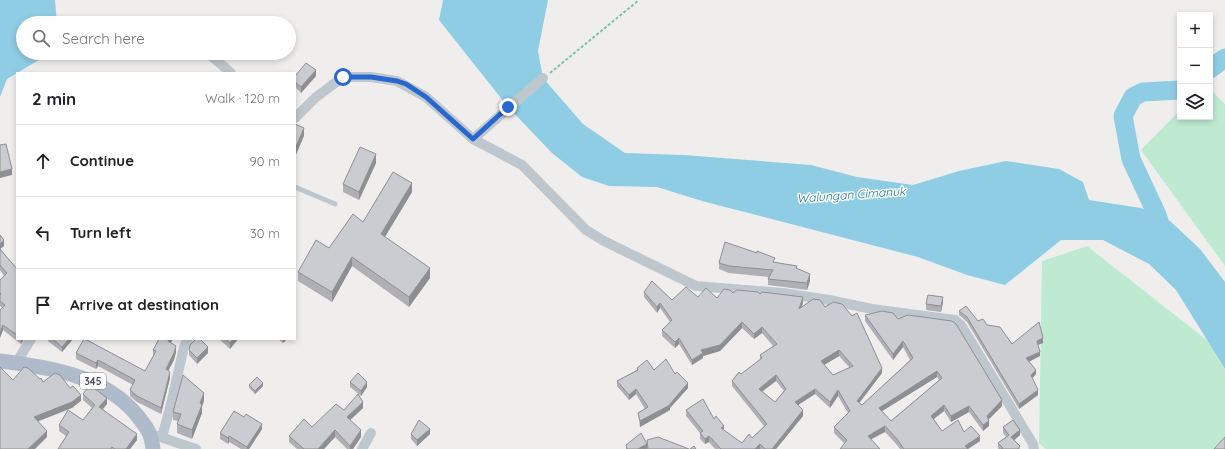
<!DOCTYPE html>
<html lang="en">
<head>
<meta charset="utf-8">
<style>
  :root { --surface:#fff; --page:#f6f6f6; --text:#202124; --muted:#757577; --line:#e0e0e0 }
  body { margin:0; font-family:Quicksand,sans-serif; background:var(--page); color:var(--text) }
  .controls { position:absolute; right:12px; top:12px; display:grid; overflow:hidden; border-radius:0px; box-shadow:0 2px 6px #0003 }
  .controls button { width:36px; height:36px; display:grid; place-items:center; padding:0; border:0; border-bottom:1px solid var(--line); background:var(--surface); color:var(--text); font:20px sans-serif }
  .stop { position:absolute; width:12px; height:12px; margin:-9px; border:3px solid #2867d0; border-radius:50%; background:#fff }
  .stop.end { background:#2867d0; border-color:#fff; box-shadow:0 1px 4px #0008 }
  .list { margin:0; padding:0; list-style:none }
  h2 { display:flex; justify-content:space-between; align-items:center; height:52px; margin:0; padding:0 16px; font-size:17px }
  h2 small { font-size:13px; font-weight:400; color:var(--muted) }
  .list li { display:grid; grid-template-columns:26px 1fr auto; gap:12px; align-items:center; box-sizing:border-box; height:72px; padding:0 16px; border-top:1px solid var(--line) }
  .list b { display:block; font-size:15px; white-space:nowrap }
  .list em { font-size:13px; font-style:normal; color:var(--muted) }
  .icon { flex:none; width:22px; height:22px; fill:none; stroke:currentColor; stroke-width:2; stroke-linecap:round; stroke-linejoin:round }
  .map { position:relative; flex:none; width:1225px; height:449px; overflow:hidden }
  .search { position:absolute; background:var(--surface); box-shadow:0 2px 6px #0003; left:16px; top:16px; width:280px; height:44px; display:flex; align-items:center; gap:10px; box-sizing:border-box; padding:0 14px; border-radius:22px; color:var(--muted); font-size:15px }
  .panel { position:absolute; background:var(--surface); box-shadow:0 2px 6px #0003; left:16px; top:72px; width:280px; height:268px; border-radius:0px }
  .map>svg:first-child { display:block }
  .green { fill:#bfead2 }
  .water { fill:#8fcde4 }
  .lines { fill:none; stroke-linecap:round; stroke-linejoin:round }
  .river { stroke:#8fcde4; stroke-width:19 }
  .path { stroke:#7ac5a5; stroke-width:2; stroke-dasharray:3 2; stroke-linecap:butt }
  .service { stroke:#bfc7ce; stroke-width:5 }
  .minor { stroke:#bfc7ce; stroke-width:10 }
  .primary { stroke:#afbbca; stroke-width:15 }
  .wall { fill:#afafb5; fill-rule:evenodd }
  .shaded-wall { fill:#8e8f93 }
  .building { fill:#cbccd2; stroke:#8e8f93; fill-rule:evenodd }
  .route { stroke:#2867d0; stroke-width:5 }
  .labels { text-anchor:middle; stroke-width:3; stroke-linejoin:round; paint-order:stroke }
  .shield { fill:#fff; stroke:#7e848b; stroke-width:1 }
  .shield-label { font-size:10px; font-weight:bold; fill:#475059 }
  .water-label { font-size:12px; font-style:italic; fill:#18789b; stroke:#fff }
</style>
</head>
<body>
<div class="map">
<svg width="1225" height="449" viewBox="0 0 1225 449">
  <rect width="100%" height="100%" fill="#f0eeed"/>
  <!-- green -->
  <g class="green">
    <path d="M1210,89L1225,104V266L1141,150L1180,110V117H1210Z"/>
    <path d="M1087,246L1208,341L1225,370V449H1045L1039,443L1042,261Z"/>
  </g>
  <!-- water -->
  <g class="water">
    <path d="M0,0H55L57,23H23V53H43L39,60L7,79L0,97Z"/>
    <path d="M443,0H548L538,51L543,78L583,124L625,153L684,155L811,165L857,177L913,185L959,171L1006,161L1059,169L1083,182L1089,200L1141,208L1170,221L1200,249L1225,282V369L1176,290L1149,264L1103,240H1061L1005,285L967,275L918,257L702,201L657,187L609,186L582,177L552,153L508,107L439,20Z"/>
  </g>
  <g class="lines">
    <!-- river -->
    <g class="river">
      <path d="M1210,69L1225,58"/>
      <path d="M1165,239L1157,215L1131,159L1123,116L1133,97L1143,92L1180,90"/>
    </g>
    <!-- path -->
    <path class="path" d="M550,73L639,0"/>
    <!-- service -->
    <path class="service" d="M295,187L335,204"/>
    <!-- minor -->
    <g class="minor">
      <path d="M208,53L231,73"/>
      <path d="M295,118L315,98L343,77H371L397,81L426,97L473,139L522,165L586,230L604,241L696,286L783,293L829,300L872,309L955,320L961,325L1033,444L1034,449"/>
      <path d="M473,139L543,78"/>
      <path d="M16,363L31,339"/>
      <path d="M157,436L196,449"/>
      <path d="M162,437L170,408L184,347L188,339"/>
      <path d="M362,449L371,433"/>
    </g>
    <!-- primary -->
    <path class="primary" d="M0,361C48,367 103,375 136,414C147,428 151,432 153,449"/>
  </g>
  <!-- wall -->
  <g class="wall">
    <path d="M295,76H316L301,93L295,87Z"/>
    <path d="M376,163L359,200L343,192V184Z"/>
    <path d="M412,192L385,237L430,278L409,307L352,266L332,302L298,281V272L363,222Z"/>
    <path d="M0,235L4,246L0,249L17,269V339H24L21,344L3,330L0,338V310L2,308L0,306V280L4,276L0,270Z"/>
    <path d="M719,263H775L797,268L810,281L807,290L768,285V279L769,277L729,273L719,269Z"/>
    <path d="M644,292L672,300L698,297L717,298L733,293L760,294L803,303L801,307H825L882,373L859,403L862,405L910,360L903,347L893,360L865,321V315L898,319L1002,406L988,420L989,426L983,431L969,412L951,422L944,411L934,419L942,431L964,432L980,441L968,449H900L897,445L885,432L844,443L834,433V427L848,413L838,396L830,408L815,394L798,405L803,416L776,449H715L709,442L705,444L700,439V433L686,416V410L714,419L724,430L742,443L752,438L764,426L732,386V381L760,360V355L773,346L762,333L754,339L742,328L720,351L703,356V358L692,365L679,344L675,348L662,336V330L670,322L660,308L657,313L644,297ZM839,356L850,368L833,375L824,365ZM937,377L939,380L891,421L882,411ZM776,381L784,391L775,402L762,391Z"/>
    <path d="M943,302L941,312L926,310V304Z"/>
    <path d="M959,311L978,321L987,325L1012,344L1043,343L1038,345L1040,356L1029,362L1036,374L1032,378L1038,395L1019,409L967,322L959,315Z"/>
    <path d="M48,339H73L62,352L48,341Z"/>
    <path d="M159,339H173L171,343L176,352L174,360L168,371L170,378L161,414L137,402L130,396V390L133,385L98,366L96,369L76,359V353L145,371L153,356V350Z"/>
    <path d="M219,339H238L230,349Z"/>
    <path d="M278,339H287L283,343Z"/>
    <path d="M189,350L208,353L197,364L189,355Z"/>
    <path d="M637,368L654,370L675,374L688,388L670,408V410L640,427L638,413L645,409L636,394L629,400L617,386V381L637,370Z"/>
    <path d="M350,382L367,387L361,396L350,387Z"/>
    <path d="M249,385L263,386L255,394L249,388Z"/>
    <path d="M83,394L107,404L103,409L137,440L130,449H58L66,436L59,431V425L83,420L92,408L83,400Z"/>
    <path d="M204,401L202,406V413L192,439L177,433V424L178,421L173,420V412Z"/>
    <path d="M363,408L350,420L361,437L353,449H347L335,437L324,449H297L289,442V436L312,427L344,410Z"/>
    <path d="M1003,427L1020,435L1014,440L1020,449H998V443L1006,437L1003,433Z"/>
    <path d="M262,429L249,449H241L229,442L228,444L220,439V433Z"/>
    <path d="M411,434H430L417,446L411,439Z"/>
    <path d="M647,440L689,449H626V445L647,444Z"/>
  </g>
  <!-- shaded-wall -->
  <g class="shaded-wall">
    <path d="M316,70V76L301,93V87Z"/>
    <path d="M304,128V136L295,157V149Z"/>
    <path d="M376,154V163L359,200V192Z"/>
    <path d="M12,169V175L0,178V172Z"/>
    <path d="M412,183V192L381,243V234Z"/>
    <path d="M4,240V246L0,249V244Z"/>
    <path d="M352,257V266L332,302V292Z"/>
    <path d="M430,268V278L409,307V297Z"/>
    <path d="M810,274V281L807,290V283Z"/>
    <path d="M803,297V303L799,314V309Z"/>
    <path d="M943,297V302L941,312V306Z"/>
    <path d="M660,303V308L657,313V307Z"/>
    <path d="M742,322V328L720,351L703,356V358L692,365V360L701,350Z"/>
    <path d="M3,325V330L0,338V332Z"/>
    <path d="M762,327V333L754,339V334Z"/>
    <path d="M679,338V344L675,348V342Z"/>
    <path d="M1043,338V343L1037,345V341Z"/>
    <path d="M21,339H24L21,344Z"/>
    <path d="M69,339H73L62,352V347Z"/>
    <path d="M169,339H173L168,347V341Z"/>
    <path d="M233,339H238L230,349V343Z"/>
    <path d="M283,339H287L283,343Z"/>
    <path d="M903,341V347L893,360V354Z"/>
    <path d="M176,346V352L174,360L166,375V369Z"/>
    <path d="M208,347V353L197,364V358Z"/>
    <path d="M839,350V356L821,367V361Z"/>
    <path d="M1040,352V356L1026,363V358Z"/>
    <path d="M98,360V366L96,369V363Z"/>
    <path d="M882,368V373L857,406V401Z"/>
    <path d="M1036,370V374L1031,380V375Z"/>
    <path d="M937,371V377L879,413V408Z"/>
    <path d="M170,372V378L161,414V408Z"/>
    <path d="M776,375V381L759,394V389Z"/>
    <path d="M367,382V387L361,396V391Z"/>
    <path d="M263,383V386L255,394V391Z"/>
    <path d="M688,383V388L670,408V410L640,427V421L670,404Z"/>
    <path d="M636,389V394L629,400V395Z"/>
    <path d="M815,389V394L795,407V402Z"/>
    <path d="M838,390V396L830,408V402Z"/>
    <path d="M1038,390V395L1019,409V404Z"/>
    <path d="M204,393V401L202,406V413L192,439V430L200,403Z"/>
    <path d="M81,395V401L72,408L34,423V417Z"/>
    <path d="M107,398V404L99,413V407Z"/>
    <path d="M1002,400V406L987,421V416Z"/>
    <path d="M363,402V408L347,423V417Z"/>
    <path d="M944,405V411L931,421V416Z"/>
    <path d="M969,406V412L951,422V416Z"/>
    <path d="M803,410V416L776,449H772Z"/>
    <path d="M989,421V426L983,431V425Z"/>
    <path d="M262,424V429L249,449H247V447Z"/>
    <path d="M724,426V431L721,428Z"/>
    <path d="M885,426V432L868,441V436Z"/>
    <path d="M430,429V434L417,446V440Z"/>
    <path d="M335,430V437L324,449H318Z"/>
    <path d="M361,430V437L353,449H350V446Z"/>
    <path d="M1020,430V435L1011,443V437Z"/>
    <path d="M47,431V437L35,449H28Z"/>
    <path d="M137,434V440L130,449H126Z"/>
    <path d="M229,436V442L228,444V438Z"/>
    <path d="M709,436V442L705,444V439Z"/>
    <path d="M980,436V441L968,449H965V446Z"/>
    <path d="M647,444V449H638Z"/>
    <path d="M760,444V449H755Z"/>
  </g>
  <!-- building -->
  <g class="building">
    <path d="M306,63L316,70L301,87L295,82V76Z"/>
    <path d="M295,124L304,128L295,149Z"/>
    <path d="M6,144L12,169L0,172V145Z"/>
    <path d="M360,147L376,154L359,192L343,184Z"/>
    <path d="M393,172L412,183L381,234L430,268L409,297L352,257L332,292L298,272L316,240L329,248L353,214L363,222Z"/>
    <path d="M0,235L4,240L0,244Z"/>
    <path d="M725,242L757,253V251L775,258L773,262L797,266L796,268L810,274L807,283L768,279L773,270L729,266L719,263Z"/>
    <path d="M0,249L17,269V335L3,325L0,332V310L5,305L0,301V295L1,294L0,293V280L7,273L0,265Z"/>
    <path d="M652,281L672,300L686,287L698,297L706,288L717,298L724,289L730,290L733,293L737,290L758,292L760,294L762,292L803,297L799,309L813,299L820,300L825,307L833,302L842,304L852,316L857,313L882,368L857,401L862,405L913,358L903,341L893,354L865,315L882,311L893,313L898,319L908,315L952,321L956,324L1002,400L987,416L989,421L983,425L969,406L951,416L944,405L931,416L942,431L958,420L964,432L971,426L980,436L965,446L968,449H904L897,439L885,426L868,436L880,449H840L847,440L834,427L850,411L838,390L830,402L815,389L795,402L803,410L772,449H765L760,444L755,449H721L709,436L705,439L700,433L703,431L686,410L703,399L714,419L716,416L724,426L721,428L742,443L749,434L752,438L767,424L732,381L739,372L741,374L762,358L760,355L777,344L762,327L754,334L742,322L720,345L701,350L703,353L692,360L679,338L675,342L662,330L672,320L660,303L657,307L644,292ZM839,350L853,366L833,375L821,361ZM937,371L942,378L891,421L879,408ZM776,375L786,389L775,402L759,389Z"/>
    <path d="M928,295L943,297L941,306L926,304Z"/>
    <path d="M966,306L978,321L983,319L987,325L1000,327L1012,344L1039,322L1043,338L1037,341L1040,352L1026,358L1036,370L1031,375L1038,390L1019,404L967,317L959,311Z"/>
    <path d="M53,339H69L62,347Z"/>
    <path d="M84,339H85L145,371L156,351L153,350L159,339H169L168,341L176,346L174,353L166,369L170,372L161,408L137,396L130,390L135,380L98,360L96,363L76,353Z"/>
    <path d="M196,339H200L208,347L197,358L189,350L190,345Z"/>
    <path d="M225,339H233L230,343Z"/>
    <path d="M666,359L675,374L677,372L688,383L670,404V405L640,421L638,413L648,407L636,389L629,395L617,381L638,370L637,368L647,360L654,370Z"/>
    <path d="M0,367L13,380L24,367L28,368L40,379L41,378L43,382L55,373L60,375L70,388L73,386L81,395L72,402L34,417L47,431L28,449H0Z"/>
    <path d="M358,373L367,382L361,391L350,382Z"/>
    <path d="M183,375L204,393L200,403L202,405L192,430L177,424L181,414L173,412Z"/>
    <path d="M257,377L263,383L255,391L249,385Z"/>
    <path d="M90,385L107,398L99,407L137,434L126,449H115L112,447L111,449H58L69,432L59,425L68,410L83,420L95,405L83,394Z"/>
    <path d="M358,394L363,402L347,417L361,430L350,446L335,430L318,449H304L289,436L304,419L312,427L336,404L344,410Z"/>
    <path d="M234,411L244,417L246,414L262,424L247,447L229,436L228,438L220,433Z"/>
    <path d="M419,420L430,429L417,440L411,434Z"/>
    <path d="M1013,420L1020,430L1011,437L1020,446L1018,449H1001L1003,448L998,443L1009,435L1003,427Z"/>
    <path d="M641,433L647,444L638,449H627L626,445Z"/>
    <path d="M658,437L689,449H648L647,440Z"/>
    <path d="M1225,437V449H1214Z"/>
    <path d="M694,446L696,449H690Z"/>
  </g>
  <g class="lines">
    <!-- route -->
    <path class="route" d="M343,77H371L397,81L406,84L426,97L473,139L508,107"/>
  </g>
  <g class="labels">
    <!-- shield labels -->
    <rect class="shield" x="80" y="373" width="26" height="16" rx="3"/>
    <g class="shield-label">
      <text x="93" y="385">345</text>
    </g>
    <!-- water labels -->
    <g class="water-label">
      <text transform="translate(851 195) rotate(-4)" y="4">Walungan Cimanuk</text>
    </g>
  </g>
</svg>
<div class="controls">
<button>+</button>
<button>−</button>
<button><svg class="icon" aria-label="layers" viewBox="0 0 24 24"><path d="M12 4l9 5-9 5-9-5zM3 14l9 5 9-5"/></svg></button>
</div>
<div class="stop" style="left:343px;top:77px"></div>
<div class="stop end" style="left:508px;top:107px"></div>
<div class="search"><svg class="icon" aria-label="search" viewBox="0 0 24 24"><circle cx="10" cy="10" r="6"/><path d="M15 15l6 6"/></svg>Search here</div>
<section class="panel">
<h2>2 min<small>Walk · 120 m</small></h2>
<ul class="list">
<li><svg class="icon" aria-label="ahead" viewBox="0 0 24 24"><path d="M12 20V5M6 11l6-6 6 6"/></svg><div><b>Continue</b></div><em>90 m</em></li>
<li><svg class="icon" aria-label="left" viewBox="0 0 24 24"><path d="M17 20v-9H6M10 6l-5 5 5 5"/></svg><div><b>Turn left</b></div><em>30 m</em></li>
<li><svg class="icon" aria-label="arrive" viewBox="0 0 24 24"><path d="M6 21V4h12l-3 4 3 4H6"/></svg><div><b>Arrive at destination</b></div></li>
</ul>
</section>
</div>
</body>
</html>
